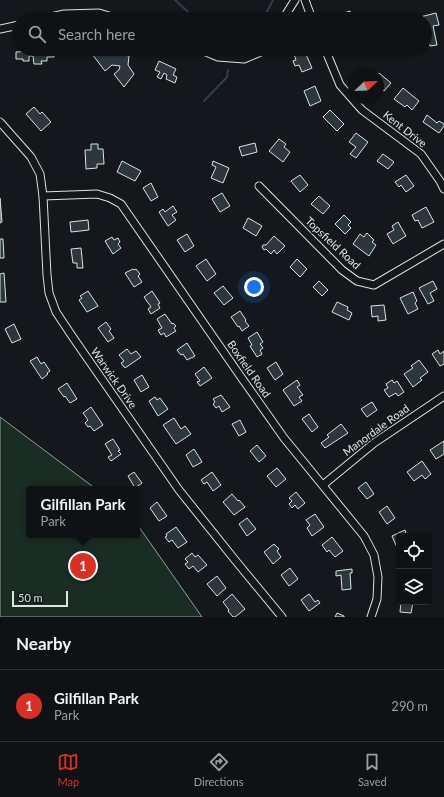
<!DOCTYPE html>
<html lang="en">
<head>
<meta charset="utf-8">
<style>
  :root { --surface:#0f1215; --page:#181b1e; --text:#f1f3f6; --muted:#9b9ea0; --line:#2f3234; --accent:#d93025 }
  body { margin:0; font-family:Lato,sans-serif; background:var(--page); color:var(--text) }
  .controls { position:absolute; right:12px; bottom:12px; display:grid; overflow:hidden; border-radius:4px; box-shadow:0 1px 3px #0004 }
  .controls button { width:36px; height:36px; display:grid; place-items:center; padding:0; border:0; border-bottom:1px solid var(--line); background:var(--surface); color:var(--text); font:20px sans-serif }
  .compass { position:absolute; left:348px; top:68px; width:36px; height:36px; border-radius:50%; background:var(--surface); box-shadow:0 1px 3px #0004; rotate:67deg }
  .scale { position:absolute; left:12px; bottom:10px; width:56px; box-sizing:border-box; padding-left:4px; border:2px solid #d8e6dc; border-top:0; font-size:11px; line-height:14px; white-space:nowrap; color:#d8e6dc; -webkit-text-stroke:3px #14181c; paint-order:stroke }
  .you { position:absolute; left:254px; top:287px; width:14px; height:14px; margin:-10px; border:3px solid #fff; border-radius:50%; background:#1a73e8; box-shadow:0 0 0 6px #1a73e833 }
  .badge { display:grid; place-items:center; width:26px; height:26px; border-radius:50%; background:var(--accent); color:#fff; font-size:13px; font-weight:700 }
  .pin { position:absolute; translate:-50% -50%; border:2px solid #fff; box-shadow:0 1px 4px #0006 }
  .popup { position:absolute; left:26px; top:486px; width:114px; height:52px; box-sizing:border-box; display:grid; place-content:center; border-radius:4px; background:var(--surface); filter:drop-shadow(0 1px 3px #0005); font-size:13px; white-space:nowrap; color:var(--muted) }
  .popup b { font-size:15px; color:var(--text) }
  .popup::after { content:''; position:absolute; left:50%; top:100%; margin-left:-8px; border:8px solid transparent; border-top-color:var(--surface) }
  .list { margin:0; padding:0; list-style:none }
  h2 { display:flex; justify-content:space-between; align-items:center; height:52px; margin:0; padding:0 16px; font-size:17px }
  h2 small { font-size:13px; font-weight:400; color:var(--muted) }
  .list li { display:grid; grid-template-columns:26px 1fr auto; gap:12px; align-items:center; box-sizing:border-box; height:72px; padding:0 16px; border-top:1px solid var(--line) }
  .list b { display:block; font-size:15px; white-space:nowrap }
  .list p { margin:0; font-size:13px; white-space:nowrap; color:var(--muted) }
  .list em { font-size:13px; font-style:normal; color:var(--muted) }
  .icon { flex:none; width:22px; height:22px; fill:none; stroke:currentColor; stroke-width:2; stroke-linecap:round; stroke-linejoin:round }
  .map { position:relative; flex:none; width:444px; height:617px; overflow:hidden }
  .search { position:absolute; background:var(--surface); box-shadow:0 1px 3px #0004; left:12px; right:12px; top:12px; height:44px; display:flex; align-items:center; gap:10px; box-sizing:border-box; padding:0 14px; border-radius:22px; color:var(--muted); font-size:15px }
  .sheet { height:124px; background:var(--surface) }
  nav { display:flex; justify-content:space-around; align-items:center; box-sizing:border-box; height:56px; border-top:1px solid var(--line); background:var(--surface); font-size:11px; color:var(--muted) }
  nav a { display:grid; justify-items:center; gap:2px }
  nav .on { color:var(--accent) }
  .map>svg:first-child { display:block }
  .green { fill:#1a2d24; stroke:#939e99 }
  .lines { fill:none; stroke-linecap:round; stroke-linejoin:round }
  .stream { stroke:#2f3f4d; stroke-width:2 }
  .building { fill:#2c363c; stroke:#d8e6dc }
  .minor-casing { stroke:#d8e6dc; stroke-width:9 }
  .minor { stroke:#14181c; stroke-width:7 }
  .labels { text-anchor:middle; stroke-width:3; stroke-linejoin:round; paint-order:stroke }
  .street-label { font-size:11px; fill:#d8e6dc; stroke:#14181c }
</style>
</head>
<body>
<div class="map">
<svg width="444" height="617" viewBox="0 0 444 617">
  <rect width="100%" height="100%" fill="#14181c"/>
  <!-- green -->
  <path class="green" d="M0,417L96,489H29V535H137V524L202,617H0Z"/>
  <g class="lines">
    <!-- stream -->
    <g class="stream">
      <path d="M175,0L196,19"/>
      <path d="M263,19L273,0"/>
      <path d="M204,101L227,77L228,70"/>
    </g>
  </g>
  <!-- building -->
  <g class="building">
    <path d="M350,11L353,19H339L346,16L344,13Z"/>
    <path d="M436,13L439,25L433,26L437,45L430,46L428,38L425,39V19H420V17Z"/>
    <path d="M98,49H102L104,52L105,50L111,51L110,53L129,56L128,65L134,74L124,87L114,74L119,70L120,66L112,65L105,71L92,54Z"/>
    <path d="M292,49H302L303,50H304L312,68L302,72L299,65L295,66L293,61L296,60Z"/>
    <path d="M32,50H47V52H54V57H47V61H41L42,64H34L33,56H29V61H23V59H16V52L32,51Z"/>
    <path d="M159,61L176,69L173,75L177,77L175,83L166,79L167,75L164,73L161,79L157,77L160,72L155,70Z"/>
    <path d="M379,73L391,83L384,91L378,86V74Z"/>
    <path d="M315,86L321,101L310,106L304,91Z"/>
    <path d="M403,88L419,101L412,110L407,105L405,107L394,99Z"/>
    <path d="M34,107L40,114L42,112L51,122L41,131L26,114Z"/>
    <path d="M330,110L344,124L337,131L323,117Z"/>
    <path d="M427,115L437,123L439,121L444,124V126L439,133L423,122Z"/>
    <path d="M356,133L368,142L356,158L350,154L356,147L349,142Z"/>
    <path d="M279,139L286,144L284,147L290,152L283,162L269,151Z"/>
    <path d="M255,143L257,152L242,156L239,147Z"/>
    <path d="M91,144H98V149H103L104,164H97V168L86,169L85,150H91Z"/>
    <path d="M383,154L394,162L388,169L377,161Z"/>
    <path d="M122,161L141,171L135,181L117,172Z"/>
    <path d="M213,161L229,168L223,183L211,178L216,167L212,165Z"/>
    <path d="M300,175L308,185L300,192L291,181Z"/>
    <path d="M406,175L414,186L406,192L401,185L399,187L395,182Z"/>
    <path d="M151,183L158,197L151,201L143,188Z"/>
    <path d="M222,193L230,206L220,212L212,199Z"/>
    <path d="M319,196L330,206L323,214L311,204Z"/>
    <path d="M0,198L2,222L0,223Z"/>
    <path d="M173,206L177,212L172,215L176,220L168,226L159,212L163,209L165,212Z"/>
    <path d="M426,207L434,222L422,228L418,220L415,221L412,215Z"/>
    <path d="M344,215L351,222L348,225L351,228L345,234L335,224Z"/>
    <path d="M248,218L262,226L256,236L243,228Z"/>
    <path d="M88,220L89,230L71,232L70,222Z"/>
    <path d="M398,222L406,236L393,244L387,234L394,230L392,226Z"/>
    <path d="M367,233L374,240L372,242L376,245L369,256L353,244L360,234L364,237Z"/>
    <path d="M187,234L194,246L185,252L177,240Z"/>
    <path d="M274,236L285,246L277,254L274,250L271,254L266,249L264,250L262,247L263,245H266Z"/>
    <path d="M112,237L114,240L118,238L120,242L118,244L121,248L113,254L105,241Z"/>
    <path d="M0,239H3L4,258H0Z"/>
    <path d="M81,248L83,268H77V263H73L71,249Z"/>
    <path d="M206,259L216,274L207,281L196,266Z"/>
    <path d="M297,259L307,269L300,277L290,267Z"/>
    <path d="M133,269L134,270L136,269L140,274L138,276L142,282L134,287L125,273Z"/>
    <path d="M4,273L6,302H0V274Z"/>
    <path d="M319,281L328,290L322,296L313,287Z"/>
    <path d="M433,281L437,289L430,293L434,301L428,304L419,288Z"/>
    <path d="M223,286L233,298L224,305L214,293Z"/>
    <path d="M88,291L98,306L87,312L79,300L82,298L80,296Z"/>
    <path d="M152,291L160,303L158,304L160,308L151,314L148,309L151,307L144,297Z"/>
    <path d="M413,292L417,301L415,303L418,309L408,314L400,298Z"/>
    <path d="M337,302L348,307L347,310L352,313L349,320L332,312Z"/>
    <path d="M384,305L386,320L378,321V316L372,317L371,306Z"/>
    <path d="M240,311L246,320L245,321L249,326L242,331L239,326L238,327L231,317Z"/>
    <path d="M165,314L172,324L173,323L176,326L174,328L176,331L166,337L164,333L161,335L158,330L162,328L157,319Z"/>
    <path d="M106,322L111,329L109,331L114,338L108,342L98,328Z"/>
    <path d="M14,324L21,339L12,343L5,329Z"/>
    <path d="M257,332L263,342L260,344L263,348L260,350L262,354L257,357L250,346L252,345L248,338Z"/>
    <path d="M187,343L195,356L187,360L183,354L181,355L177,350Z"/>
    <path d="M127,349L131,354L136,351L141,357L125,368L121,363L124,361L119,355Z"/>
    <path d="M438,350L440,354L444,351V364L440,366L432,354Z"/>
    <path d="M37,357L41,364L44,362L50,371L47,373L48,374L42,379L30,361Z"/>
    <path d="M419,360L428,372L420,378L422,380L413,387L404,374L413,368L411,366Z"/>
    <path d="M276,362L283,374L275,380L267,368Z"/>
    <path d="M204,367L212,378L200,386L197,382L200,381L195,374Z"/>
    <path d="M142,375L149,387L141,392L134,380Z"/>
    <path d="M297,380L300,385L297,387L303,395L299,397L302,401L294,406L283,390Z"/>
    <path d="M392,380L394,383L397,381L404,392L398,396L396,393L389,397L384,390L388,388L386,384Z"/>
    <path d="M67,383L77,399L70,403L65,396L64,397L58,389Z"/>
    <path d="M221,395L230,407L222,412L219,406L216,408L213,404L215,402L213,399Z"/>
    <path d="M155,397L157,400L160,398L168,409L158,416L149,401Z"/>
    <path d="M372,402L377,410L367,417L361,409Z"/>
    <path d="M91,407L103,425L94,431L90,426L88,427L85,423L88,420L83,413Z"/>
    <path d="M309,414L318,427L312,432L302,419Z"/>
    <path d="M174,418L181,429L185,426L191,434L176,444L163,425Z"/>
    <path d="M240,420L246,432L239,436L232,424Z"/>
    <path d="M341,424L348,433L325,448L321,443L329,437L327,435Z"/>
    <path d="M113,439L120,450L118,451L121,454L111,461L108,457L112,455L105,444Z"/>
    <path d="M444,441V454L436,459L430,450Z"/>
    <path d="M257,445L266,456L259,462L250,451Z"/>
    <path d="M194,449L202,462L193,467L186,455Z"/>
    <path d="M422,461L431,474L425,479L422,475L414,481L407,472Z"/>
    <path d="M277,468L286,479L276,487L267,476Z"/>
    <path d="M134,472L142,483L135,488L128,476Z"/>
    <path d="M212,472L221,485L213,491L207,482L204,484L201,480Z"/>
    <path d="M366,482L374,494L367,499L358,488Z"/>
    <path d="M296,492L305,503L298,509L295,505L292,508L289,504L292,501L289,498Z"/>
    <path d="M232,494L238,501L239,500L245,507L234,515L223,502Z"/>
    <path d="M157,502L167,516L159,521L150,508Z"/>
    <path d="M387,506L395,518L387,524L379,512Z"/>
    <path d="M315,514L324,527L312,536L307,528L310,525L306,520Z"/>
    <path d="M247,518L256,529L247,536L239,524Z"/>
    <path d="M176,527L187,542L178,548L172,540L169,542L165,537L167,536L166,534Z"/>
    <path d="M405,530L407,536H399V552L392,536Z"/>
    <path d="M332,537L343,551L335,557L329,550L327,552L322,545Z"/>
    <path d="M274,544L279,549L277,551L281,557L273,564L264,552Z"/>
    <path d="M192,553L195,557L198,555L207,565L198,572L193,566L189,569L185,564L188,562L185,559Z"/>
    <path d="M290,568L298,579L289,586L281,575Z"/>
    <path d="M352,569V573H350L351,589L342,590L341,575L336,576V571Z"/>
    <path d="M217,576L226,588L217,596L207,584Z"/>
    <path d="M232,594L245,609L235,617H233L228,611L229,610L223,602Z"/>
    <path d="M309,594L315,602L318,600L320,603L309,611L301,600Z"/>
    <path d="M401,602H413L411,613L400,612Z"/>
    <path d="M337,613L344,616V617H335Z"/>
  </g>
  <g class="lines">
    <defs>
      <g id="minor">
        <path d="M305,0L312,19"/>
        <path d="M42,19L64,14L99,13L119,19"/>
        <path d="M283,19L295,0"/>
        <path d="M0,29L19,25"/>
        <path d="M199,49L218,57L244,59L263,51L264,49"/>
        <path d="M325,49L340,85L362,110L421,154L440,181L444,189"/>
        <path d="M0,122L31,157L40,174L43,196L47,275L49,293L56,312L74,339L179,490L235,560L282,617"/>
        <path d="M259,186L342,270L357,281L374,285L444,244"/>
        <path d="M43,196L97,194L110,198L121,204L241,377L284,438L364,536L374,555L378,577L377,599L371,617"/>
        <path d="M323,485L374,443L444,396"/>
      </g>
    </defs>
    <!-- minor casing -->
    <use href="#minor" class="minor-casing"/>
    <!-- minor -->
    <use href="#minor" class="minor"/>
  </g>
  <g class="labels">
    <!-- street labels -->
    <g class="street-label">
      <text transform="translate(405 129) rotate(38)" y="4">Kent Drive</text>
      <text transform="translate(333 243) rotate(43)" y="4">Topsfield Road</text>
      <text transform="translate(249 369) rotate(55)" y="4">Boxfield Road</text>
      <text transform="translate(114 378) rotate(55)" y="4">Warwick Drive</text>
      <text transform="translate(376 430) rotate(-36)" y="4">Manordale Road</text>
    </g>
  </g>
</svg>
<div class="controls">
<button><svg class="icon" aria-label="locate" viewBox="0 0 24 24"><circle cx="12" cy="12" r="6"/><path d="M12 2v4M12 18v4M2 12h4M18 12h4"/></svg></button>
<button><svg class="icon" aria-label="layers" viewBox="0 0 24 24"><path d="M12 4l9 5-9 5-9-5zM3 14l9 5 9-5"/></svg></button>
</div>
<svg class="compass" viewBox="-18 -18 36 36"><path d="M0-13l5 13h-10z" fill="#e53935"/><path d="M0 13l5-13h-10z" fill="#9b9ea0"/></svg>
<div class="scale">50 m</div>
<div class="you"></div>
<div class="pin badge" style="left:83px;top:566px">1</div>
<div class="popup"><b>Gilfillan Park</b>Park</div>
<div class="search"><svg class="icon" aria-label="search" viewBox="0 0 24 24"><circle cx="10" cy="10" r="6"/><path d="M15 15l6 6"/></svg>Search here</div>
</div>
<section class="sheet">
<h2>Nearby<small></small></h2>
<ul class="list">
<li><span class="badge">1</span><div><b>Gilfillan Park</b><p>Park</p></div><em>290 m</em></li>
</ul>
</section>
<nav>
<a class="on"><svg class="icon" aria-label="map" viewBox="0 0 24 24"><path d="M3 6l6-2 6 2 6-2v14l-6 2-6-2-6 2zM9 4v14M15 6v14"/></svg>Map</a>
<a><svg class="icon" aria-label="directions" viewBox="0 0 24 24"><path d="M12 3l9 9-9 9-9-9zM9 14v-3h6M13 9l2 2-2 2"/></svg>Directions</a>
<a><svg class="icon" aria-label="saved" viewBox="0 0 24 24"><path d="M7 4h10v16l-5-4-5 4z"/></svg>Saved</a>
</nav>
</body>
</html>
